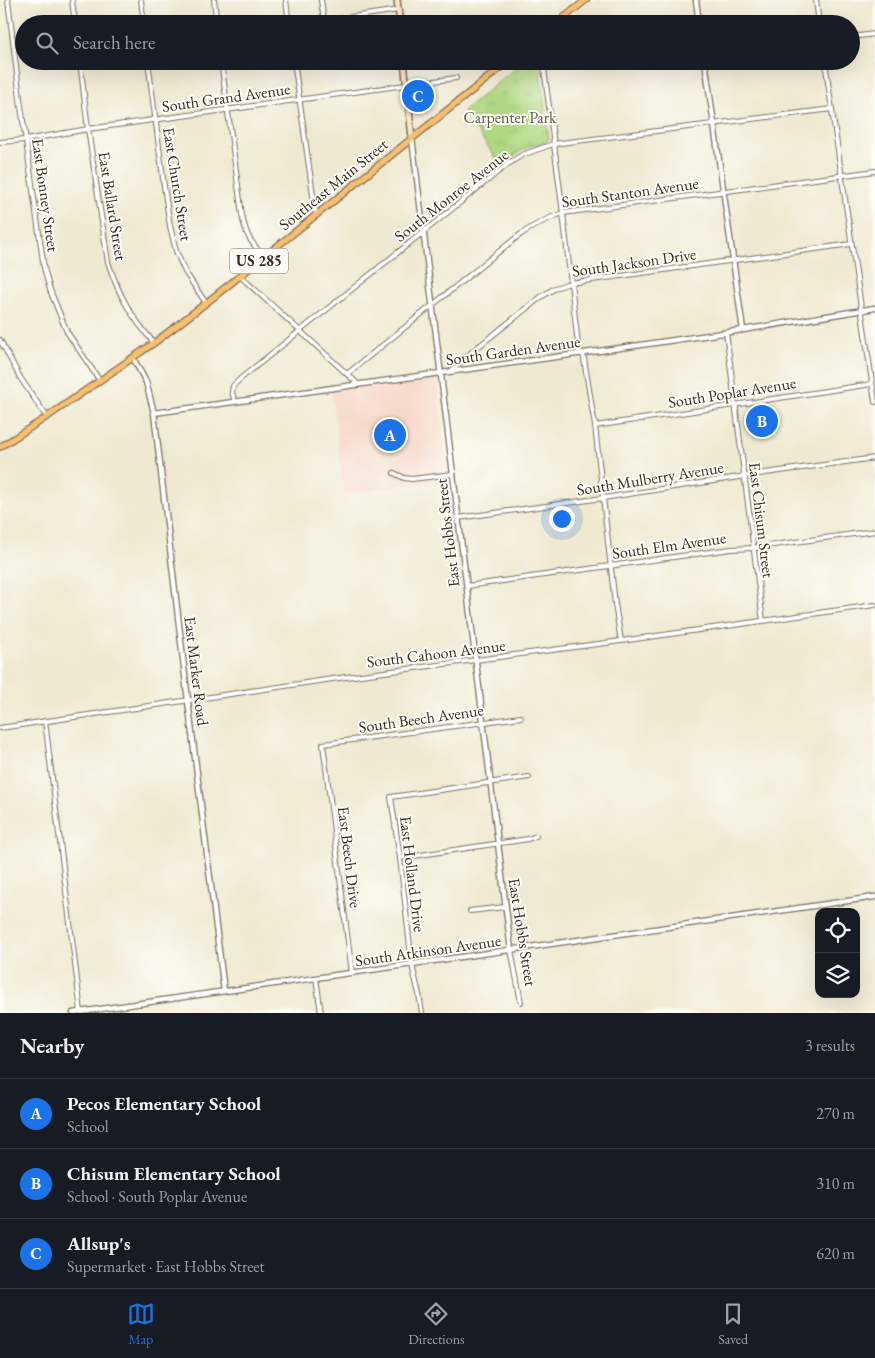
<!DOCTYPE html>
<html lang="en">
<head>
<meta charset="utf-8">
<style>
  :root { --surface:#171b24; --page:#242831; --text:#f1f3f6; --muted:#9ea1a6; --line:#363941; --accent:#1a73e8 }
  body { margin:0; font-family:"EB Garamond",serif; background:var(--page); color:var(--text) }
  .controls { position:absolute; right:15px; bottom:15px; display:grid; overflow:hidden; border-radius:10px; box-shadow:0 5px 20px #0002 }
  .controls button { width:45px; height:45px; display:grid; place-items:center; padding:0; border:0; border-bottom:1px solid var(--line); background:var(--surface); color:var(--text); font:25px sans-serif }
  .you { position:absolute; left:561px; top:518px; width:18px; height:18px; margin:-12px; border:4px solid #fff; border-radius:50%; background:#1a73e8; box-shadow:0 0 0 8px #1a73e833 }
  .badge { display:grid; place-items:center; width:32px; height:32px; border-radius:50%; background:var(--accent); color:#fff; font-size:16px; font-weight:700 }
  .pin { position:absolute; translate:-50% -50%; border:2px solid #fff; box-shadow:0 1px 5px #0006 }
  .list { margin:0; padding:0; list-style:none }
  h2 { display:flex; justify-content:space-between; align-items:center; height:65px; margin:0; padding:0 20px; font-size:21px }
  h2 small { font-size:16px; font-weight:400; color:var(--muted) }
  .list li { display:grid; grid-template-columns:32px 1fr auto; gap:15px; align-items:center; box-sizing:border-box; height:70px; padding:0 20px; border-top:1px solid var(--line) }
  .list b { display:block; font-size:19px; white-space:nowrap }
  .list p { margin:0; font-size:16px; white-space:nowrap; color:var(--muted) }
  .list em { font-size:16px; font-style:normal; color:var(--muted) }
  .icon { flex:none; width:28px; height:28px; fill:none; stroke:currentColor; stroke-width:2; stroke-linecap:round; stroke-linejoin:round }
  .map { position:relative; flex:none; width:875px; height:1013px; overflow:hidden }
  .search { position:absolute; background:var(--surface); box-shadow:0 5px 20px #0002; left:15px; right:15px; top:15px; height:55px; display:flex; align-items:center; gap:12px; box-sizing:border-box; padding:0 18px; border-radius:28px; color:var(--muted); font-size:19px }
  .sheet { height:275px; background:var(--surface) }
  nav { display:flex; justify-content:space-around; align-items:center; box-sizing:border-box; height:70px; border-top:1px solid var(--line); background:var(--surface); font-size:14px; color:var(--muted) }
  nav a { display:grid; justify-items:center; gap:2px }
  nav .on { color:var(--accent) }
  .map>svg:first-child { display:block }
  .built { fill:#f5d3c2 }
  .park { fill:url(#park-tufts); stroke:#758150 }
  .lines { fill:none; stroke-linecap:round; stroke-linejoin:round }
  .minor-casing { stroke:#7a6d5d; stroke-width:6 }
  .tertiary-casing { stroke:#7a6d5d; stroke-width:7 }
  .secondary-casing { stroke:#7a6d5d; stroke-width:8 }
  .primary-casing { stroke:#7a6d5d; stroke-width:8 }
  .minor { stroke:#fff; stroke-width:4 }
  .tertiary { stroke:#fff; stroke-width:4.5 }
  .secondary { stroke:#fde5c5; stroke-width:5 }
  .primary { stroke:#f9bf6d; stroke-width:5.5 }
  .labels { text-anchor:middle; stroke-width:4; stroke-linejoin:round; paint-order:stroke }
  .shield { fill:#fdfcf7; stroke:#75695f; stroke-width:1 }
  .shield-label { font-size:15px; font-weight:bold; fill:#3b2a1e }
  .street-label { font-size:16px; fill:#3b2a1e; stroke:#fdfcf7 }
  .park-label { font-size:16px; fill:#5e5e3c; stroke:#fdfcf7 }
</style>
</head>
<body>
<div class="map">
<svg width="875" height="1013" viewBox="0 0 875 1013">
  <defs>
    <pattern id="park-tufts" width="24" height="20" patternUnits="userSpaceOnUse" patternTransform="scale(1.25)"><rect width="24" height="20" fill="#afd882"/><path d="M3 7l-1-3M5 7V3M7 7l1-3M15 17l-1-3M17 17v-4M19 17l1-3" fill="none" stroke="#97ba70"/></pattern>
  </defs>
  <rect width="100%" height="100%" fill="#fdfcf7"/>
  <filter id="ink" filterUnits="userSpaceOnUse"><feTurbulence type="fractalNoise" baseFrequency=".02" numOctaves="2"/><feDisplacementMap in="SourceGraphic" scale="10" xChannelSelector="R" yChannelSelector="G"/><feConvolveMatrix kernelMatrix="1 2 1 2 8 2 1 2 1" color-interpolation-filters="sRGB"/></filter>
  <filter id="wash" filterUnits="userSpaceOnUse"><feTurbulence type="fractalNoise" baseFrequency=".0096" numOctaves="4" result="noise"/><feDisplacementMap in="SourceGraphic" scale="20" xChannelSelector="R" yChannelSelector="G"/><feGaussianBlur stdDeviation="1.12" result="paint"/><feColorMatrix in="noise" values="0 0 0 0 0 0 0 0 0 0 0 0 0 0 0 0 0 1.4 0 .05"/><feComposite in="paint" operator="in"/></filter>
  <g filter="url(#wash)">
    <rect width="100%" height="100%" fill="#f0e9d1"/>
    <!-- built -->
    <path class="built" d="M436,377L449,480L344,493L331,390Z"/>
    <!-- park -->
    <path class="park" d="M524,61L539,62L549,139C545,144 540,144 534,145C522,149 511,158 501,165L463,111Z"/>
  </g>
  <g filter="url(#ink)">
    <g class="lines">
      <defs>
        <g id="minor">
          <path d="M8,0L20,99L44,268L50,290L67,332L100,381"/>
          <path d="M72,0L75,24"/>
          <path d="M141,0L144,24"/>
          <path d="M214,0L217,24"/>
          <path d="M286,0L289,24"/>
          <path d="M321,0L324,21L399,10"/>
          <path d="M816,0L819,24"/>
          <path d="M851,37L875,34"/>
          <path d="M80,61L88,129L108,262C119,296 131,316 154,343"/>
          <path d="M148,61L164,186L170,226L176,251L185,272L206,303"/>
          <path d="M221,61L242,215C246,236 250,241 264,257"/>
          <path d="M294,61L316,216"/>
          <path d="M543,61L563,213L579,353"/>
          <path d="M825,61C841,175 859,289 875,402"/>
          <path d="M544,65L571,61"/>
          <path d="M0,142L25,140L88,129L456,78"/>
          <path d="M240,276L358,384"/>
          <path d="M726,332L763,621"/>
          <path d="M0,340L21,379L47,417"/>
          <path d="M583,353L595,426L615,604L621,641"/>
          <path d="M450,372L474,350L541,297L555,288L570,283L851,244"/>
          <path d="M347,374L517,237C532,226 545,219 563,213L875,171"/>
          <path d="M235,402L232,392L233,386L240,379L508,164L522,155L553,144L832,109"/>
          <path d="M595,426L872,384"/>
          <path d="M394,473L404,478L412,479L453,474"/>
          <path d="M458,518L603,498L765,473L875,458"/>
          <path d="M467,586L731,549L753,548L875,531"/>
          <path d="M45,721L81,1012"/>
          <path d="M0,728L346,677L621,641L875,605"/>
          <path d="M400,858L528,839L536,836"/>
          <path d="M470,911L505,907"/>
          <path d="M511,950L521,1002"/>
          <path d="M352,973L323,744L521,717"/>
          <path d="M316,978L321,1013"/>
          <path d="M422,1013L419,994L412,965L400,858L391,797L529,777"/>
        </g>
        <g id="tertiary">
          <path d="M696,0L699,24"/>
          <path d="M705,61L743,330"/>
          <path d="M412,138L511,950"/>
          <path d="M133,358L146,382L154,413L188,701L224,991"/>
          <path d="M154,413L620,348L743,330L875,308"/>
          <path d="M73,1013L875,897"/>
        </g>
        <g id="secondary">
          <path d="M397,0L400,24"/>
          <path d="M404,61L412,138"/>
        </g>
        <g id="primary">
          <path d="M556,24L586,0"/>
          <path d="M0,447L47,417L154,343L206,303L509,61"/>
        </g>
      </defs>
      <!-- minor casing -->
      <use href="#minor" class="minor-casing"/>
      <!-- tertiary casing -->
      <use href="#tertiary" class="tertiary-casing"/>
      <!-- secondary casing -->
      <use href="#secondary" class="secondary-casing"/>
      <!-- primary casing -->
      <use href="#primary" class="primary-casing"/>
      <!-- minor -->
      <use href="#minor" class="minor"/>
      <!-- tertiary -->
      <use href="#tertiary" class="tertiary"/>
      <!-- secondary -->
      <use href="#secondary" class="secondary"/>
      <!-- primary -->
      <use href="#primary" class="primary"/>
    </g>
  </g>
  <g class="labels">
    <!-- shield labels -->
    <rect class="shield" x="230" y="248.5" width="58" height="25" rx="4"/>
    <g class="shield-label">
      <text x="259" y="266">US 285</text>
    </g>
    <!-- street labels -->
    <g class="street-label">
      <text transform="translate(226 97) rotate(-8)" y="6">South Grand Avenue</text>
      <text transform="translate(178 184) rotate(81)" y="6">East Church Street</text>
      <text transform="translate(333 184) rotate(-39)" y="6">Southeast Main Street</text>
      <text transform="translate(630 192) rotate(-8)" y="6">South Stanton Avenue</text>
      <text transform="translate(46 195) rotate(82)" y="6">East Bonney Street</text>
      <text transform="translate(451 195) rotate(-38)" y="6">South Monroe Avenue</text>
      <text transform="translate(113 206) rotate(81)" y="6">East Ballard Street</text>
      <text transform="translate(634 262) rotate(-8)" y="6">South Jackson Drive</text>
      <text transform="translate(513 350) rotate(-8)" y="6">South Garden Avenue</text>
      <text transform="translate(732 392) rotate(-9)" y="6">South Poplar Avenue</text>
      <text transform="translate(650 478) rotate(-9)" y="6">South Mulberry Avenue</text>
      <text transform="translate(762 520) rotate(83)" y="6">East Chisum Street</text>
      <text transform="translate(447 533) rotate(-97)" y="6">East Hobbs Street</text>
      <text transform="translate(669 545) rotate(-8)" y="6">South Elm Avenue</text>
      <text transform="translate(436 653) rotate(-7)" y="6">South Cahoon Avenue</text>
      <text transform="translate(197 671) rotate(83)" y="6">East Marker Road</text>
      <text transform="translate(421 718) rotate(-8)" y="6">South Beech Avenue</text>
      <text transform="translate(350 857) rotate(83)" y="6">East Beech Drive</text>
      <text transform="translate(413 874) rotate(83)" y="6">East Holland Drive</text>
      <text transform="translate(523 932) rotate(81)" y="6">East Hobbs Street</text>
      <text transform="translate(428 950) rotate(-8)" y="6">South Atkinson Avenue</text>
    </g>
    <!-- park labels -->
    <g class="park-label">
      <text x="510" y="123">Carpenter Park</text>
    </g>
  </g>
</svg>
<div class="controls">
<button><svg class="icon" aria-label="locate" viewBox="0 0 24 24"><circle cx="12" cy="12" r="6"/><path d="M12 2v4M12 18v4M2 12h4M18 12h4"/></svg></button>
<button><svg class="icon" aria-label="layers" viewBox="0 0 24 24"><path d="M12 4l9 5-9 5-9-5zM3 14l9 5 9-5"/></svg></button>
</div>
<div class="you"></div>
<div class="pin badge" style="left:390px;top:435px">A</div>
<div class="pin badge" style="left:762px;top:421px">B</div>
<div class="pin badge" style="left:418px;top:96px">C</div>
<div class="search"><svg class="icon" aria-label="search" viewBox="0 0 24 24"><circle cx="10" cy="10" r="6"/><path d="M15 15l6 6"/></svg>Search here</div>
</div>
<section class="sheet">
<h2>Nearby<small>3 results</small></h2>
<ul class="list">
<li><span class="badge">A</span><div><b>Pecos Elementary School</b><p>School</p></div><em>270 m</em></li>
<li><span class="badge">B</span><div><b>Chisum Elementary School</b><p>School · South Poplar Avenue</p></div><em>310 m</em></li>
<li><span class="badge">C</span><div><b>Allsup's</b><p>Supermarket · East Hobbs Street</p></div><em>620 m</em></li>
</ul>
</section>
<nav>
<a class="on"><svg class="icon" aria-label="map" viewBox="0 0 24 24"><path d="M3 6l6-2 6 2 6-2v14l-6 2-6-2-6 2zM9 4v14M15 6v14"/></svg>Map</a>
<a><svg class="icon" aria-label="directions" viewBox="0 0 24 24"><path d="M12 3l9 9-9 9-9-9zM9 14v-3h6M13 9l2 2-2 2"/></svg>Directions</a>
<a><svg class="icon" aria-label="saved" viewBox="0 0 24 24"><path d="M7 4h10v16l-5-4-5 4z"/></svg>Saved</a>
</nav>
</body>
</html>
